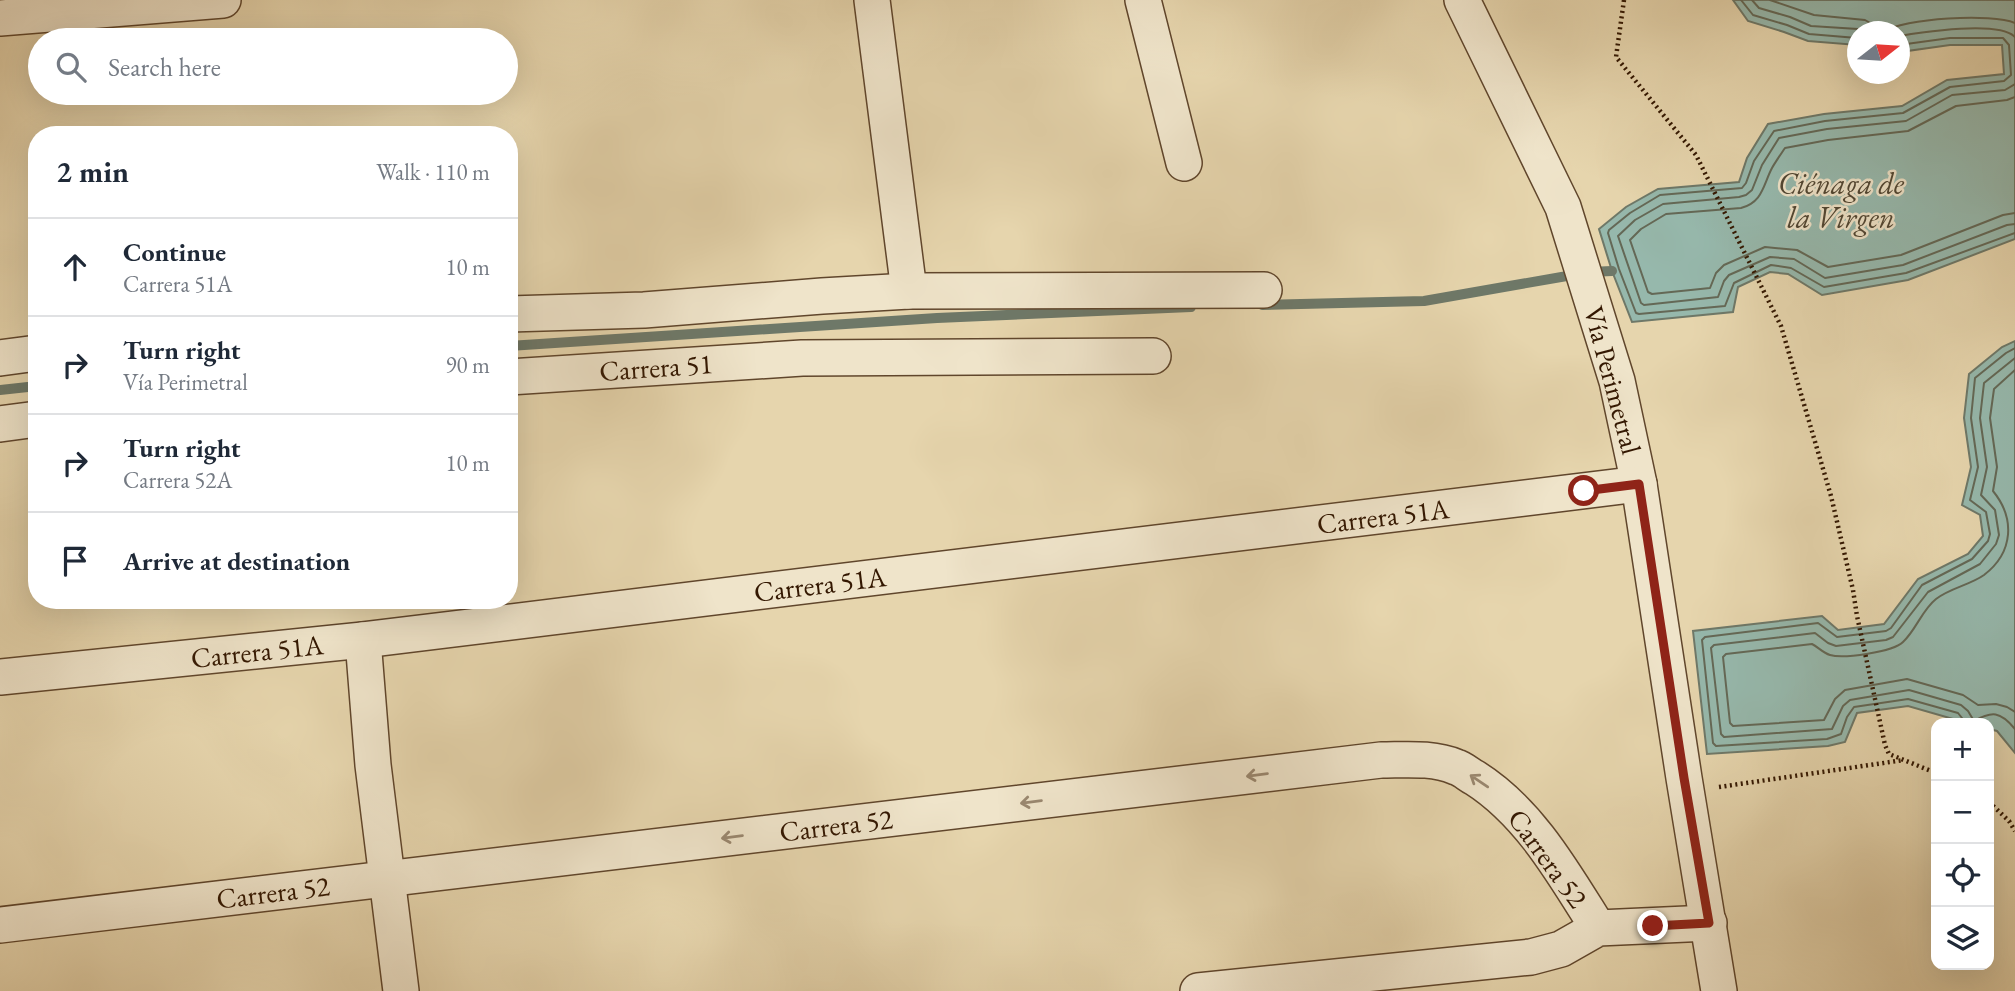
<!DOCTYPE html>
<html lang="en">
<head>
<meta charset="utf-8">
<style>
  :root { --surface:#fff; --page:#f2f2f3; --text:#1f2937; --muted:#747a83; --line:#e0e1e3 }
  body { margin:0; font-family:"EB Garamond",serif; background:var(--page); color:var(--text) }
  .controls { position:absolute; right:21px; bottom:21px; display:grid; overflow:hidden; border-radius:14px; box-shadow:0 7px 28px #0002 }
  .controls button { width:63px; height:63px; display:grid; place-items:center; padding:0; border:0; border-bottom:2px solid var(--line); background:var(--surface); color:var(--text); font:35px sans-serif }
  .compass { position:absolute; left:1847px; top:21px; width:63px; height:63px; border-radius:50%; background:var(--surface); box-shadow:0 7px 28px #0002; rotate:73deg }
  .stop { position:absolute; width:21px; height:21px; margin:-16px; border:5px solid #8f2418; border-radius:50%; background:#fff }
  .stop.end { background:#8f2418; border-color:#fff; box-shadow:0 2px 7px #0008 }
  .list { margin:0; padding:0; list-style:none }
  h2 { display:flex; justify-content:space-between; align-items:center; height:91px; margin:0; padding:0 28px; font-size:30px }
  h2 small { font-size:23px; font-weight:400; color:var(--muted) }
  .list li { display:grid; grid-template-columns:46px 1fr auto; gap:21px; align-items:center; box-sizing:border-box; height:98px; padding:0 28px; border-top:2px solid var(--line) }
  .list b { display:block; font-size:26px; white-space:nowrap }
  .list p { margin:0; font-size:23px; white-space:nowrap; color:var(--muted) }
  .list em { font-size:23px; font-style:normal; color:var(--muted) }
  .icon { flex:none; width:38px; height:38px; fill:none; stroke:currentColor; stroke-width:2; stroke-linecap:round; stroke-linejoin:round }
  .map { position:relative; flex:none; width:2015px; height:991px; overflow:hidden }
  .search { position:absolute; background:var(--surface); box-shadow:0 7px 28px #0002; left:28px; top:28px; width:490px; height:77px; display:flex; align-items:center; gap:18px; box-sizing:border-box; padding:0 24px; border-radius:38px; color:var(--muted); font-size:26px }
  .panel { position:absolute; background:var(--surface); box-shadow:0 7px 28px #0002; left:28px; top:126px; width:490px; height:483px; border-radius:28px }
  .map>svg:first-child { display:block }
  .water { fill:#96b8ac; stroke:#6e7868; stroke-width:2 }
  .lines { fill:none; stroke-linecap:round; stroke-linejoin:round }
  .shore { stroke:#646856; stroke-width:2 }
  .stream { stroke:#6e7868; stroke-width:10 }
  .street-casing { stroke:#60462c; stroke-width:38 }
  .path { stroke:#331701; stroke-width:4.5; stroke-dasharray:2 3.5; stroke-linecap:butt }
  .street { stroke:#efe4ca; stroke-width:35 }
  .oneway { stroke:#9a8870 }
  .route { stroke:#8f2418; stroke-width:9 }
  .labels { text-anchor:middle; stroke-width:5; stroke-linejoin:round; paint-order:stroke }
  .street-label { font-size:28px; fill:#331701; stroke:#efe4ca }
  .water-label { font-size:30px; font-style:italic; fill:#514734; stroke:#efe4ca }
</style>
</head>
<body>
<div class="map">
<svg width="2015" height="991" viewBox="0 0 2015 991">
  <rect width="100%" height="100%" fill="#e6d5ad"/>
  <filter id="stains"><feTurbulence type="fractalNoise" baseFrequency=".00286" numOctaves="4"/><feColorMatrix values="0 0 0 0 .2 0 0 0 0 .09 0 0 0 0 .02 0 0 0 .5 -.17"/></filter>
  <radialGradient id="worn" r=".72"><stop offset=".6" stop-color="#630" stop-opacity="0"/><stop offset="1" stop-color="#630" stop-opacity=".3"/></radialGradient>
  <!-- water -->
  <g class="water">
    <path d="M1733,0H2015V239L1908,280L1822,295L1788,274L1770,272L1738,287L1733,312L1632,322L1612,271L1599,229L1626,207L1658,189L1739,182L1747,158L1768,124L1824,114L1902,106L1947,80L2004,74L2002,45H1950L1900,52L1899,32H1857V45L1808,41L1784,32L1748,21Z"/>
    <path d="M2015,341V753L1997,731L1989,729V723H1967L1908,706L1857,713L1845,742L1828,746L1707,754L1693,631L1822,616L1838,630L1884,624L1918,579L1968,554L1983,536L1980,515L1962,505L1971,467L1964,418L1969,374L2002,347Z"/>
  </g>
  <g class="lines">
    <!-- shore -->
    <g class="shore">
      <path d="M1741,0L1753,15L1787,25L1809,34L1857,38"/>
      <path d="M1752,0L1759,8L1790,17L1811,26L1858,29L1865,32"/>
      <path d="M1770,0L1814,15L1865,20L1872,24L1880,32"/>
      <path d="M1883,32C1903,18 1993,13 2015,23"/>
      <path d="M1899,36C1924,32 1998,20 2015,37"/>
      <path d="M1899,45L1950,38H2003L2009,45L2011,75L2004,81L1950,87L1903,113L1825,121L1774,131L1754,161L1746,183L1742,188L1660,195L1630,213L1609,230L1608,233L1619,269L1636,313L1639,314L1725,306L1734,283L1771,265L1791,268L1824,287L1906,273L2015,233"/>
      <path d="M2015,84L2005,90L1952,95L1906,121L1827,129L1779,138L1762,165L1752,190L1746,195L1739,197L1663,204L1635,220L1618,236L1641,303L1644,305L1718,297L1724,281L1729,275L1770,257L1794,259L1825,278L1903,265L2007,225L2015,224"/>
      <path d="M2015,97L2007,100L1956,106L1908,131L1828,140L1785,148C1781,154 1776,161 1772,168C1763,185 1763,202 1741,208L1666,214L1641,229L1630,240L1648,292L1652,294L1710,288L1716,273L1724,265L1765,247L1797,250L1828,267L1901,255L2003,215L2015,213"/>
      <path d="M2015,358L1984,383L1980,418L1987,467L1981,495L1995,510L1999,535L1996,544L1980,564L1928,592L1893,637L1886,640L1836,646L1828,643L1815,633L1714,645L1711,648L1721,734L1724,737L1832,729L1843,706L1850,700L1909,690L1961,705L1968,711L1974,721C1992,711 2000,711 2015,729"/>
      <path d="M2015,370L1994,389L1990,418L1997,467L1993,491C2015,518 2014,552 1984,575C1970,585 1950,588 1936,599C1922,610 1916,630 1903,642C1893,652 1843,659 1830,655C1823,653 1818,647 1812,644L1726,654L1723,657L1730,723L1733,726L1824,720L1835,699L1845,690L1907,679L1963,695L1978,705L1996,704L2007,707L2015,712"/>
      <path d="M1963,723L1962,718L1958,713L1908,699L1854,707L1847,717L1841,734L1827,739L1716,746L1713,743L1702,640L1705,637L1818,623L1837,637L1886,631L1891,628L1922,585L1972,559L1988,541L1990,534L1986,512L1970,500L1978,467L1971,418L1975,378L2006,353L2015,348"/>
    </g>
    <!-- stream -->
    <g class="stream">
      <path d="M1262,305L1424,301L1590,272L1612,271"/>
      <path d="M509,346L937,318L1191,307"/>
      <path d="M0,390L37,386"/>
    </g>
    <defs>
      <g id="street">
        <path d="M872,0L909,291"/>
        <path d="M1143,0L1184,163"/>
        <path d="M1462,0L1563,207L1617,381L1639,484L1684,778L1719,991"/>
        <path d="M0,18L223,0"/>
        <path d="M509,314L644,310L822,296L909,291L1264,290"/>
        <path d="M0,358L37,353"/>
        <path d="M509,377L802,358L1153,356"/>
        <path d="M0,424L37,419"/>
        <path d="M363,640L373,765L401,991"/>
        <path d="M0,677L363,640L1639,484"/>
        <path d="M0,925L1381,760C1405,760 1433,757 1456,767C1463,769 1469,775 1475,778C1530,813 1564,874 1598,928"/>
        <path d="M1198,991L1531,957L1561,949L1598,928L1709,923"/>
      </g>
    </defs>
    <!-- street casing -->
    <use href="#street" class="street-casing"/>
    <!-- path -->
    <g class="path">
      <path d="M1624,0L1616,57L1696,155L1781,326L1831,496L1853,590L1857,616L1885,745L1889,754L1936,773"/>
      <path d="M1719,787L1904,760"/>
      <path d="M1989,802L2009,821L2015,831"/>
    </g>
    <!-- street -->
    <use href="#street" class="street"/>
  </g>
  <!-- one-way arrows -->
  <defs><path id="oneway-shaft" d="M-6 0H5M1.5-3L5.5 0L1.5 3" fill="none" stroke-width="1.6" stroke-linecap="round" stroke-linejoin="round" transform="scale(1.75)"/></defs>
  <g class="oneway">
    <use href="#oneway-shaft" transform="translate(1257 775) rotate(173)"/>
    <use href="#oneway-shaft" transform="translate(1479 781) rotate(-146)"/>
    <use href="#oneway-shaft" transform="translate(1031 802) rotate(173)"/>
    <use href="#oneway-shaft" transform="translate(732 837) rotate(173)"/>
  </g>
  <g class="lines">
    <!-- route -->
    <path class="route" d="M1584,491L1639,484L1643,510L1684,778L1709,923L1653,926"/>
  </g>
  <g class="labels">
    <!-- street labels -->
    <g class="street-label">
      <text transform="translate(656 367) rotate(-4)" y="10">Carrera 51</text>
      <text transform="translate(1613 380) rotate(75)" y="10">Vía Perimetral</text>
      <text transform="translate(1383 516) rotate(-7)" y="10">Carrera 51A</text>
      <text transform="translate(820 584) rotate(-7)" y="10">Carrera 51A</text>
      <text transform="translate(257 651) rotate(-6)" y="10">Carrera 51A</text>
      <text transform="translate(836 825) rotate(-7)" y="10">Carrera 52</text>
      <text transform="translate(1548 858) rotate(54)" y="10">Carrera 52</text>
      <text transform="translate(273 892) rotate(-7)" y="10">Carrera 52</text>
    </g>
    <!-- water labels -->
    <g class="water-label">
      <text x="1841" y="194">Ciénaga de<tspan x="1841" dy="34">la Virgen</tspan></text>
    </g>
  </g>
  <rect width="100%" height="100%" filter="url(#stains)"/>
  <rect width="100%" height="100%" fill="url(#worn)"/>
</svg>
<div class="controls">
<button>+</button>
<button>−</button>
<button><svg class="icon" aria-label="locate" viewBox="0 0 24 24"><circle cx="12" cy="12" r="6"/><path d="M12 2v4M12 18v4M2 12h4M18 12h4"/></svg></button>
<button><svg class="icon" aria-label="layers" viewBox="0 0 24 24"><path d="M12 4l9 5-9 5-9-5zM3 14l9 5 9-5"/></svg></button>
</div>
<svg class="compass" viewBox="-18 -18 36 36"><path d="M0-13l5 13h-10z" fill="#e53935"/><path d="M0 13l5-13h-10z" fill="#747a83"/></svg>
<div class="stop" style="left:1584px;top:491px"></div>
<div class="stop end" style="left:1653px;top:926px"></div>
<div class="search"><svg class="icon" aria-label="search" viewBox="0 0 24 24"><circle cx="10" cy="10" r="6"/><path d="M15 15l6 6"/></svg>Search here</div>
<section class="panel">
<h2>2 min<small>Walk · 110 m</small></h2>
<ul class="list">
<li><svg class="icon" aria-label="ahead" viewBox="0 0 24 24"><path d="M12 20V5M6 11l6-6 6 6"/></svg><div><b>Continue</b><p>Carrera 51A</p></div><em>10 m</em></li>
<li><svg class="icon" aria-label="right" viewBox="0 0 24 24"><path d="M7 20v-9h11M14 6l5 5-5 5"/></svg><div><b>Turn right</b><p>Vía Perimetral</p></div><em>90 m</em></li>
<li><svg class="icon" aria-label="right" viewBox="0 0 24 24"><path d="M7 20v-9h11M14 6l5 5-5 5"/></svg><div><b>Turn right</b><p>Carrera 52A</p></div><em>10 m</em></li>
<li><svg class="icon" aria-label="arrive" viewBox="0 0 24 24"><path d="M6 21V4h12l-3 4 3 4H6"/></svg><div><b>Arrive at destination</b></div></li>
</ul>
</section>
</div>
</body>
</html>
